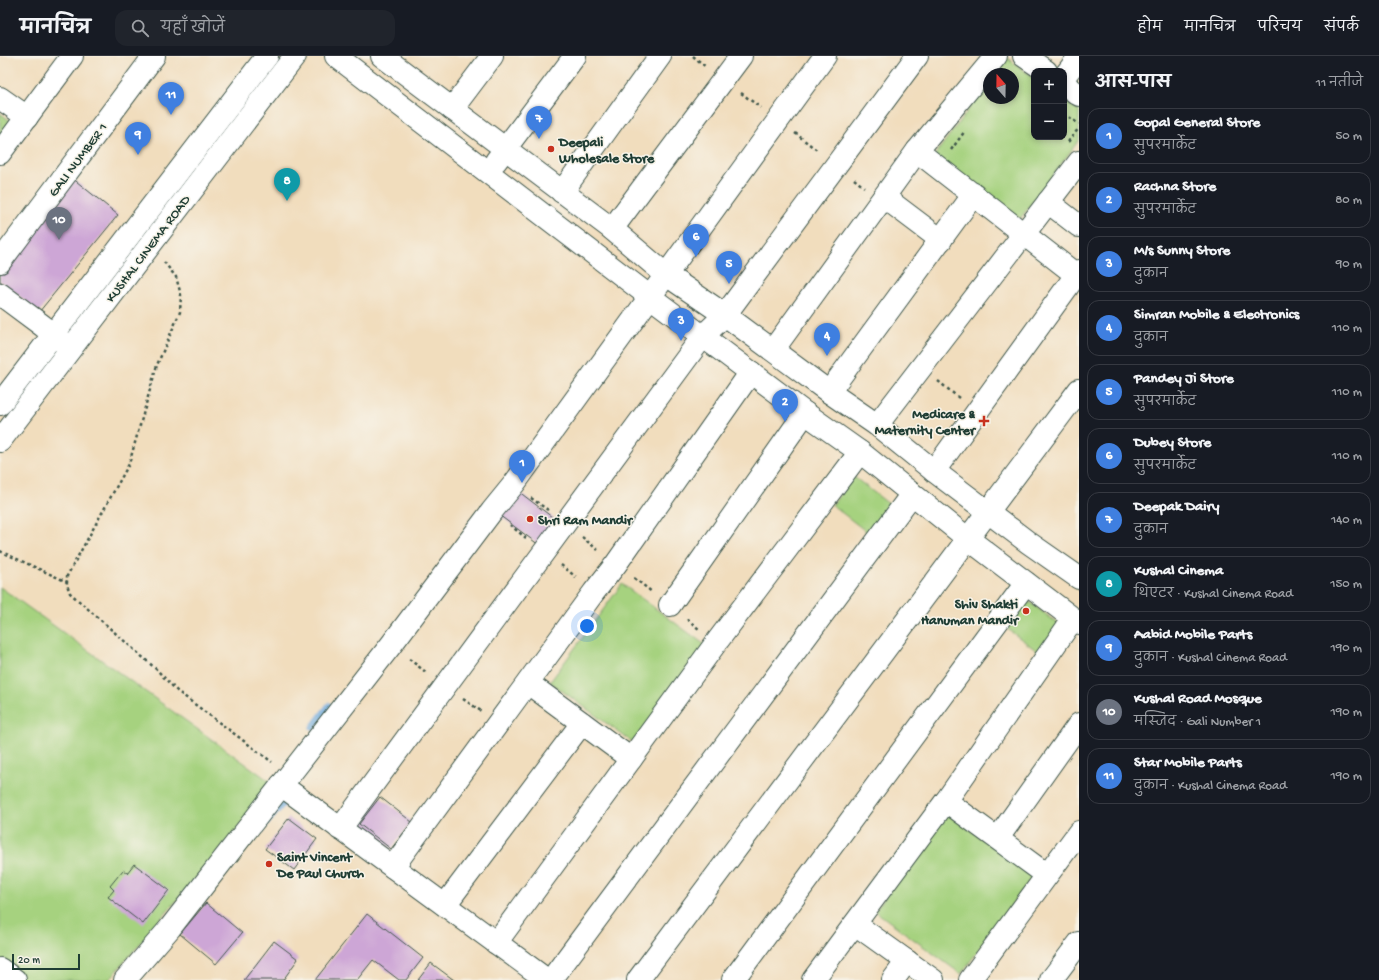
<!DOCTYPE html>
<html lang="hi">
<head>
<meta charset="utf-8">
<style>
  :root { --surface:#171b24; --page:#20242c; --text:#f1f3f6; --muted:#9ea1a6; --line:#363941; --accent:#c8321e }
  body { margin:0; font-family:"Gochi Hand","Playpen Sans Deva",sans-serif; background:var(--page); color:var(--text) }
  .controls { position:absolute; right:12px; top:12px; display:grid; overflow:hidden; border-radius:8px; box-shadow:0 2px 6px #0003 }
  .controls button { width:36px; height:36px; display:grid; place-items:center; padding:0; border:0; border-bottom:1px solid var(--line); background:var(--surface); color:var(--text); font:20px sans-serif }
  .compass { position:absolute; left:983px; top:12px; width:36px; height:36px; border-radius:50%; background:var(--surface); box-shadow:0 2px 6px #0003; rotate:340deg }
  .scale { position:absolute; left:12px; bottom:10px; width:68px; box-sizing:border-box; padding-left:4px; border:2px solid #1f3d34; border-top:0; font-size:11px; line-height:14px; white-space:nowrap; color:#1f3d34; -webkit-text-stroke:3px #f7f3e8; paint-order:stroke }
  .you { position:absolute; left:587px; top:570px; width:14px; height:14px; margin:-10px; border:3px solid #fff; border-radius:50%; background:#1a73e8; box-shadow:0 0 0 6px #1a73e833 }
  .badge { display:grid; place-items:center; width:26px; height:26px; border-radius:50%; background:var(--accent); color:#fff; font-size:13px; font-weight:700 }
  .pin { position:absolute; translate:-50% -33px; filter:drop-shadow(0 1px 2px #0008) }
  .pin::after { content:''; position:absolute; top:21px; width:14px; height:12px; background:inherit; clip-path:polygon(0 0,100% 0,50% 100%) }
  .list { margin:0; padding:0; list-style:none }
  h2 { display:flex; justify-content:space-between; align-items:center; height:52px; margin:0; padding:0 16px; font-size:17px }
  h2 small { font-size:13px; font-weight:400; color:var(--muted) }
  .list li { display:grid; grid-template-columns:26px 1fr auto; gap:12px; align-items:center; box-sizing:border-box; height:56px; margin:0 8px 8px; padding:0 8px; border:1px solid var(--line); border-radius:12px }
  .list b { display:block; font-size:15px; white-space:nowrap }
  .list p { margin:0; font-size:13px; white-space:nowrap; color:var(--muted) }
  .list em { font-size:13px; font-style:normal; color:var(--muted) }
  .icon { flex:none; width:22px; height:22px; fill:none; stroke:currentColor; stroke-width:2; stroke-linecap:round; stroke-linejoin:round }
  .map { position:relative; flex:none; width:1079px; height:924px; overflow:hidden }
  header { display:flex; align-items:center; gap:24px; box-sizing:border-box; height:56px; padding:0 20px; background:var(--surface); border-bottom:1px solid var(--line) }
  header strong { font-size:19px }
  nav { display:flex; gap:22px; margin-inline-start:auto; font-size:14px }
  .search { width:280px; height:36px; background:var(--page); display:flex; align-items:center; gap:10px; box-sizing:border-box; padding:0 14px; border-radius:12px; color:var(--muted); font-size:15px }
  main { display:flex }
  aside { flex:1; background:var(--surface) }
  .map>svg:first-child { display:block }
  .green { fill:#a6d27f; stroke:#62885a }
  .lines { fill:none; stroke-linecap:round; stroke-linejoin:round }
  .stream { stroke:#6ba7dc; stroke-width:7 }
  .building { fill:#cda6d6 }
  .minor-casing { stroke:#3e5549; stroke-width:24 }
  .path { stroke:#3e5549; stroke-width:2.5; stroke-dasharray:3 3; stroke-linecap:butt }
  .minor { stroke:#fff; stroke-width:22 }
  .poi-dot { fill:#c8321e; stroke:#f7f3e8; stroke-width:1.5 }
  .labels { text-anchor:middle; stroke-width:3; stroke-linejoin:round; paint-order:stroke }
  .poi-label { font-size:14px; font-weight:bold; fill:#1f3d34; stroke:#f7f3e8; text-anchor:start }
  .street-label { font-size:14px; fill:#1f3d34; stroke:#f7f3e8 }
</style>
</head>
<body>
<header>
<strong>मानचित्र</strong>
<div class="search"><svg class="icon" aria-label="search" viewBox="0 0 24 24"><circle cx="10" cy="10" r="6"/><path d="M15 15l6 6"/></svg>यहाँ खोजें</div>
<nav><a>होम</a><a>मानचित्र</a><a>परिचय</a><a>संपर्क</a></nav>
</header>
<main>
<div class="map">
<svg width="1079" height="924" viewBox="0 0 1079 924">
  <rect width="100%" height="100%" fill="#f7f3e8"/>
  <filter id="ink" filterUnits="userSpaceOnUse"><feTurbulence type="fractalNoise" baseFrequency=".025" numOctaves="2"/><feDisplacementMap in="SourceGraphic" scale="8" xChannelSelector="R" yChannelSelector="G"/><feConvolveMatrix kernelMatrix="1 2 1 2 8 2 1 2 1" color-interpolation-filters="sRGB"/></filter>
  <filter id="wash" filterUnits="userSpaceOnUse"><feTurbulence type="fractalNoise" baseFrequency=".012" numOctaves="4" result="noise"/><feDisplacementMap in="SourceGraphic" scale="16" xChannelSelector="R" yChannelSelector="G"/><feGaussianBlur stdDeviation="0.9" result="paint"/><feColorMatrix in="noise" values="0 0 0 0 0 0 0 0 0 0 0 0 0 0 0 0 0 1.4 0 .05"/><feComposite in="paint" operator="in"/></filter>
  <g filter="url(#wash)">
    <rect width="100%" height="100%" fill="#f1ddbd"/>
    <!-- green -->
    <g class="green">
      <path d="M1007,2L1034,22V81H1064V44L1079,55V84L1020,163L934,100L989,26V42H1013V18H995Z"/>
      <path d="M0,57L13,67L0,85Z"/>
      <path d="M854,421L894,452L872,480L832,449Z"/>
      <path d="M622,528L708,591L636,689L550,626Z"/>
      <path d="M0,531L275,729L109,924H18L0,912Z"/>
      <path d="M1023,541L1060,569L1040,597L1002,569Z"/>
      <path d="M947,757L1033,820L961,918L875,855Z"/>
    </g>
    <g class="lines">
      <!-- stream -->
      <g class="stream">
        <path d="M313,671L329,650"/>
        <path d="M260,774L285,745"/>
      </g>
    </g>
    <g id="blocks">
      <!-- building -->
      <g class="building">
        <path d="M71,121L118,159L39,256L0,225V209Z"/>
        <path d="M518,435L561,468L543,492L499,459Z"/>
        <path d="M380,741L412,766L391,793L359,768Z"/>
        <path d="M289,762L317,783L294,814L265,793Z"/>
        <path d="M134,808L169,834L143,868L108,841L114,834L110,830L123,814L127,817Z"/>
        <path d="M206,847L242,877L216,908L180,878Z"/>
        <path d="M367,858L423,902L406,924H399L373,904L357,924H315Z"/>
        <path d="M274,885L298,903L283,924H244Z"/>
        <path d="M431,907L454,924H418Z"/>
      </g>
    </g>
  </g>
  <g filter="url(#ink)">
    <use href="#blocks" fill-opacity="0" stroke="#3e5549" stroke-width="1"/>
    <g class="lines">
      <defs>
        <g id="minor">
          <path d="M336,0L649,240L805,357L860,396L967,482L1079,567"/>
          <path d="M382,0L612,173L665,218L725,259L829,336L877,369L934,415L1029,487L1079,522"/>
          <path d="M1024,0L1046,15"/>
          <path d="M1064,21L1079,1"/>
          <path d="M1064,28L1079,39"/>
          <path d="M0,42L27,61"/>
          <path d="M452,53L492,0"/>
          <path d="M917,95L1079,221"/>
          <path d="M0,97L72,0"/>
          <path d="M496,105L575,0"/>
          <path d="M562,136L660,0"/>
          <path d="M884,141L941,184"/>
          <path d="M1048,146L1079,170"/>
          <path d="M612,173L741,0"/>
          <path d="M0,206L154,0"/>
          <path d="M0,238L43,270L64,287"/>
          <path d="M773,294L917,95L996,0"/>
          <path d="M829,336L974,138"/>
          <path d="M0,348L267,0"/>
          <path d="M877,369L1079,106"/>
          <path d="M0,385L295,0"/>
          <path d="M934,415L1079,215"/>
          <path d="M670,549L805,357"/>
          <path d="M528,627L631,703"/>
          <path d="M281,729L547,924"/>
          <path d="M946,745L1047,819"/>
          <path d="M340,773L703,280L725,259L917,0"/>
          <path d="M998,782L1079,668"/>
          <path d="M393,811L594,536L616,508L751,316"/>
          <path d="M445,849L582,667"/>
          <path d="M855,868L933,924"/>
          <path d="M496,887L716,587L860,396"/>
          <path d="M0,913L15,924"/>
          <path d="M125,924L170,872L391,589L492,455L514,428L825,0"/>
          <path d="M551,924L912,438"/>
          <path d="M638,924L1079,334"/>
          <path d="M733,924L1026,527"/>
          <path d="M813,924L946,745L1073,563"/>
          <path d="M893,924L907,905"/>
          <path d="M970,924L1079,776"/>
          <path d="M1051,924L1079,887"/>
        </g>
      </defs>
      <!-- minor casing -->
      <use href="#minor" class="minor-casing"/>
      <!-- path -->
      <g class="path">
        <path d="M693,0L706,11"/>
        <path d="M741,37L761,52"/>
        <path d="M1069,61L1079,68"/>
        <path d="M795,77L818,95"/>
        <path d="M1068,86L1079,72"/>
        <path d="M951,94L965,75"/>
        <path d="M854,123L864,131"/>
        <path d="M164,206L176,221L181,239L180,256L157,309L129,408L67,520V529L70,537L156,613L177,635L272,706"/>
        <path d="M938,325L959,342"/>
        <path d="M531,442L548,454"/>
        <path d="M510,469L526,482"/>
        <path d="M582,481L598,494"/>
        <path d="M0,495L67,526"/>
        <path d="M561,509L576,521"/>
        <path d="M634,522L652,536"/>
        <path d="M687,563L699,573"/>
        <path d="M409,603L427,617"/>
        <path d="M463,643L481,655"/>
      </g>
      <!-- minor -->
      <use href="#minor" class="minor"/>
    </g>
  </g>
  <!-- markers -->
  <g class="poi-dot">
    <circle cx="551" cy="93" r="4"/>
    <path d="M982 359h4v4h4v4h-4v4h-4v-4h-4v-4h4z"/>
    <circle cx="530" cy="463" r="4"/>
    <circle cx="1026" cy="555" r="4"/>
    <circle cx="269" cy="808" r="4"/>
  </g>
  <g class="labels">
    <!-- poi labels -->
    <g class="poi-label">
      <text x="559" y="90">Deepali<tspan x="559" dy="16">Wholesale Store</tspan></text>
      <text x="975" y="362" text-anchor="end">Medicare &amp;<tspan x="975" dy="16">Maternity Center</tspan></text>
      <text x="538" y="468">Shri Ram Mandir</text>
      <text x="1018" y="552" text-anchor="end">Shiv Shakti<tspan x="1018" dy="16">Hanuman Mandir</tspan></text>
      <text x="277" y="805">Saint Vincent<tspan x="277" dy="16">De Paul Church</tspan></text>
    </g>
    <!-- street labels -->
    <g class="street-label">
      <text transform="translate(77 103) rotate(-53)" y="5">GALI NUMBER 1</text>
      <text transform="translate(147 192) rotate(-53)" y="5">KUSHAL CINEMA ROAD</text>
    </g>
  </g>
</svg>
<div class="controls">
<button>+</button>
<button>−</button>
</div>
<svg class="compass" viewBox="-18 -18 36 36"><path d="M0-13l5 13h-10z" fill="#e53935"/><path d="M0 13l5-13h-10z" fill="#9ea1a6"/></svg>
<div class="scale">20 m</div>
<div class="you"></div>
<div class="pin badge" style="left:522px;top:427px;background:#3f7fe0">1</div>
<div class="pin badge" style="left:785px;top:366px;background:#3f7fe0">2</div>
<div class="pin badge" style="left:681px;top:285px;background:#3f7fe0">3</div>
<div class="pin badge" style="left:827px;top:300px;background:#3f7fe0">4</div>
<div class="pin badge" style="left:729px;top:228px;background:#3f7fe0">5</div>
<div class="pin badge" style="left:696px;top:201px;background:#3f7fe0">6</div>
<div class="pin badge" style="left:539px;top:83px;background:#3f7fe0">7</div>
<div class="pin badge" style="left:287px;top:145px;background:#0f9aa8">8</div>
<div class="pin badge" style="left:138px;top:99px;background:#3f7fe0">9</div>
<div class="pin badge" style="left:59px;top:184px;background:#6b7280">10</div>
<div class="pin badge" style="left:171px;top:59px;background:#3f7fe0">11</div>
</div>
<aside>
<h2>आस-पास<small>11 नतीजे</small></h2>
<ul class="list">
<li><span class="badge" style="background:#3f7fe0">1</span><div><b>Gopal General Store</b><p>सुपरमार्केट</p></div><em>50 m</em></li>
<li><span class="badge" style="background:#3f7fe0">2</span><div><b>Rachna Store</b><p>सुपरमार्केट</p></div><em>80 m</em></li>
<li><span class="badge" style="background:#3f7fe0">3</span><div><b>M/s Sunny Store</b><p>दुकान</p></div><em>90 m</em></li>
<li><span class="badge" style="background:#3f7fe0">4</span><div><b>Simran Mobile &amp; Electronics</b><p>दुकान</p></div><em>110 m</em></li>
<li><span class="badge" style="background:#3f7fe0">5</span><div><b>Pandey Ji Store</b><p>सुपरमार्केट</p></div><em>110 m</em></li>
<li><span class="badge" style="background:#3f7fe0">6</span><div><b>Dubey Store</b><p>सुपरमार्केट</p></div><em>110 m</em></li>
<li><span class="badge" style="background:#3f7fe0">7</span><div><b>Deepak Dairy</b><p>दुकान</p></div><em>140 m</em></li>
<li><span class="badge" style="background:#0f9aa8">8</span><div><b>Kushal Cinema</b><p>थिएटर · Kushal Cinema Road</p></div><em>150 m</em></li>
<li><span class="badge" style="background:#3f7fe0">9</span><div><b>Aabid Mobile Parts</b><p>दुकान · Kushal Cinema Road</p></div><em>190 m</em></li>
<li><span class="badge" style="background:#6b7280">10</span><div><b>Kushal Road Mosque</b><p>मस्जिद · Gali Number 1</p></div><em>190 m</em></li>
<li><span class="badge" style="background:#3f7fe0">11</span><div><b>Star Mobile Parts</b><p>दुकान · Kushal Cinema Road</p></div><em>190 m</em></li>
</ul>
</aside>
</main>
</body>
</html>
